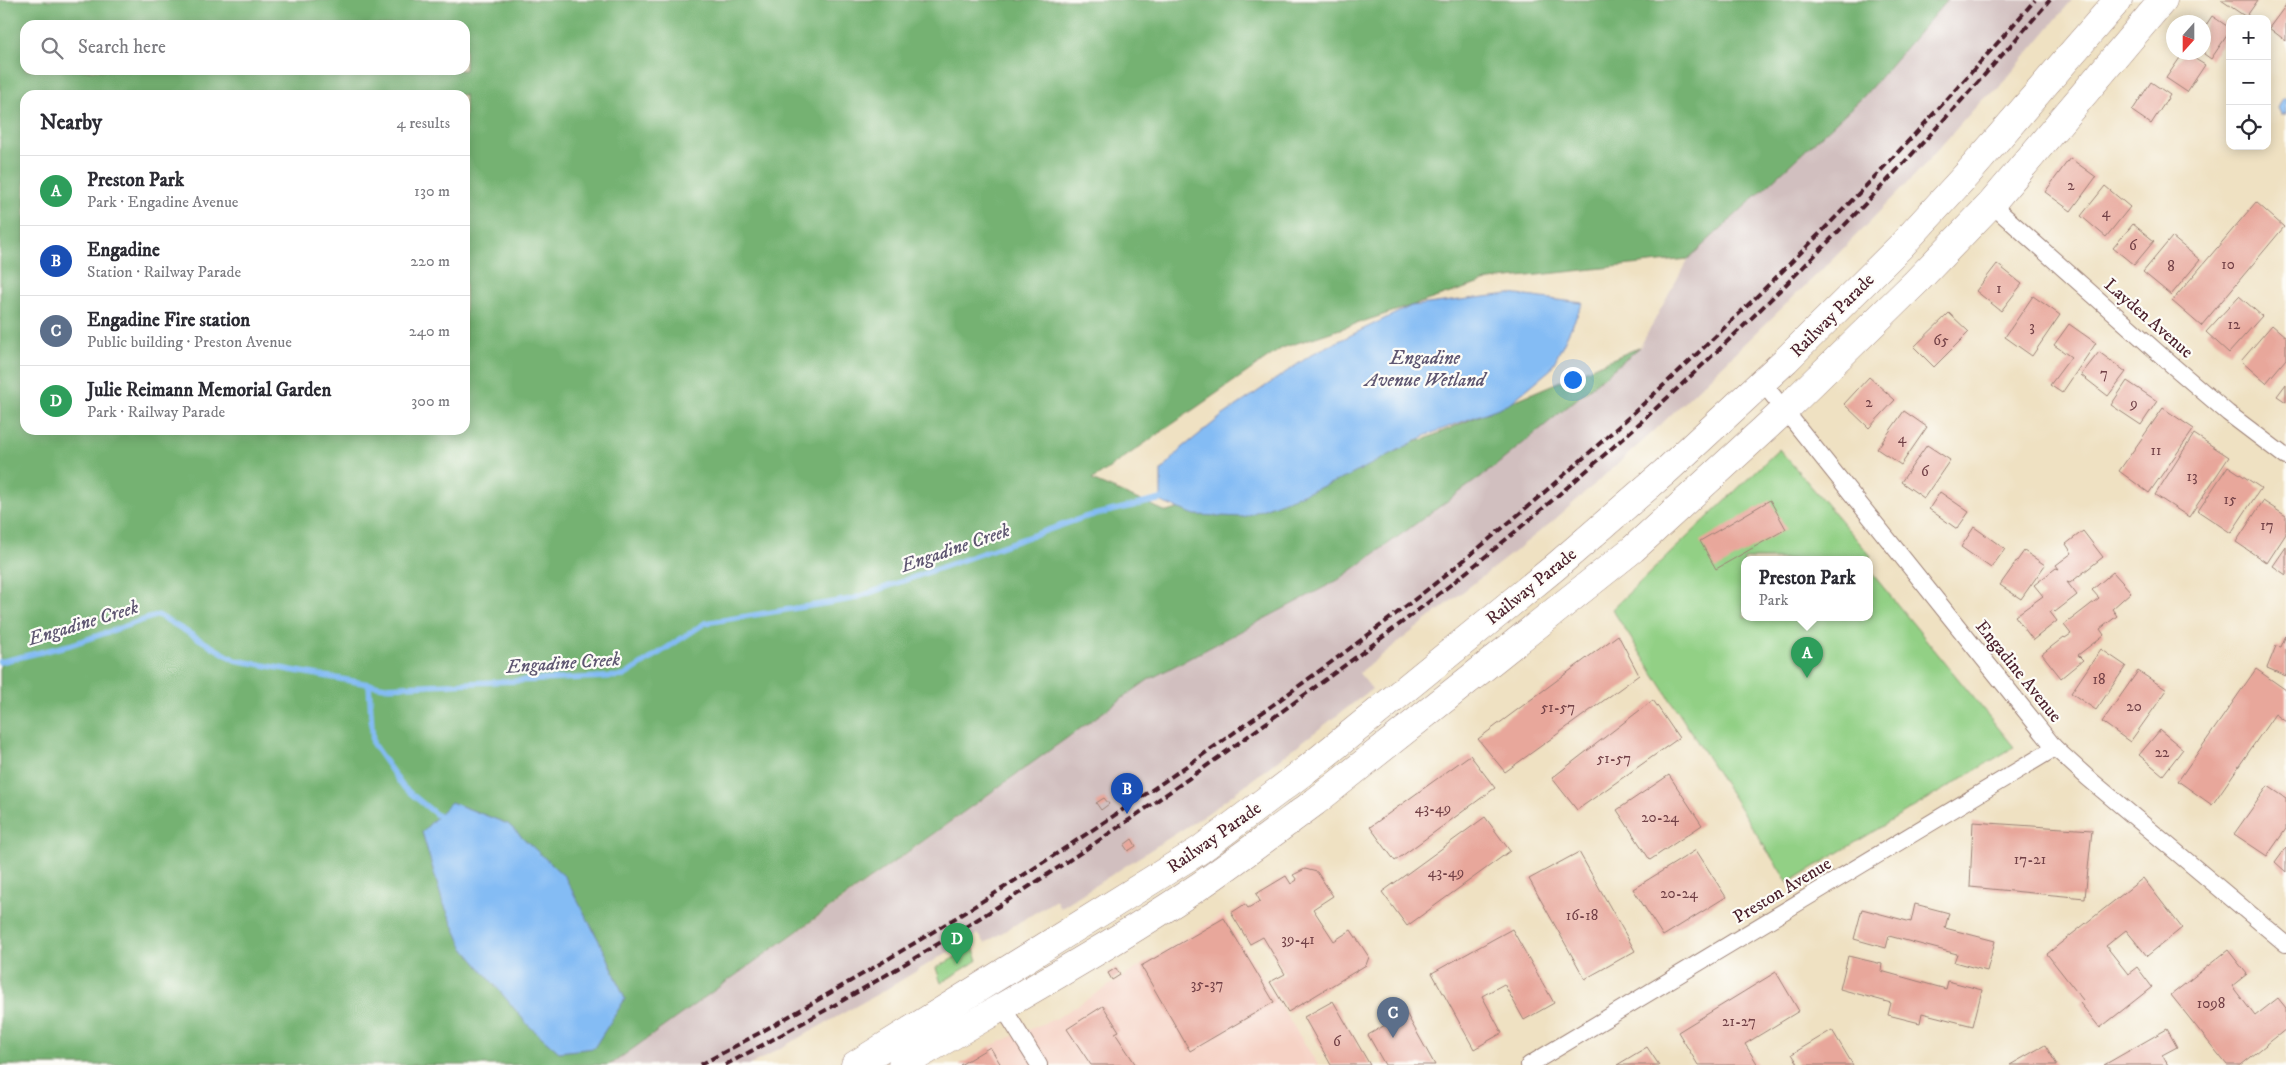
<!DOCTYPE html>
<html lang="en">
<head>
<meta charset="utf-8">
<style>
  :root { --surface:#fff; --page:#f7f7f7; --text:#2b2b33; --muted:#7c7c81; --line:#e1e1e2; --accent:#1f6fb2 }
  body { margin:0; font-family:"IM FELL DW Pica",serif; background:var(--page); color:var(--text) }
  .controls { position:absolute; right:15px; top:15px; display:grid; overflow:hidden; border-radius:10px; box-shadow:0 2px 12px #0003 }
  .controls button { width:45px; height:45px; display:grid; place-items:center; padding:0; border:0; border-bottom:1px solid var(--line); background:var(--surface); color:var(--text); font:25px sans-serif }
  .compass { position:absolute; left:2166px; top:15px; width:45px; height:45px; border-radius:50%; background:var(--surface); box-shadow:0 2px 12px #0003; rotate:201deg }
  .you { position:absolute; left:1572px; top:379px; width:18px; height:18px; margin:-12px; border:4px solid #fff; border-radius:50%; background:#1a73e8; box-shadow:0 0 0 8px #1a73e833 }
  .badge { display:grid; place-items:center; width:32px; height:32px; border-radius:50%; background:var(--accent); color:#fff; font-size:16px; font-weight:700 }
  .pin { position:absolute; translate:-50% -41px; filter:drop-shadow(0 1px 2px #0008) }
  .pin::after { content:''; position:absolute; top:26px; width:18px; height:15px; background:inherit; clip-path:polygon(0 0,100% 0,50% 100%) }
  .popup { position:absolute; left:1741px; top:556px; width:132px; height:65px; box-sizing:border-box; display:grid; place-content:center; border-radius:10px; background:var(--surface); filter:drop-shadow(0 1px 4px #0005); font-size:16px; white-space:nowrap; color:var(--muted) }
  .popup b { font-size:19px; color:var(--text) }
  .popup::after { content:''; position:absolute; left:50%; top:100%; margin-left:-10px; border:10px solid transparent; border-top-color:var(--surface) }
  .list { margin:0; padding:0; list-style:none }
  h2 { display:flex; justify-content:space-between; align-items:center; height:65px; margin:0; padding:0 20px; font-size:21px }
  h2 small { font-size:16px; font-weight:400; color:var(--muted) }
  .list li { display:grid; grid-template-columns:32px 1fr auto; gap:15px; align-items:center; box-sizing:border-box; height:70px; padding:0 20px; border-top:1px solid var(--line) }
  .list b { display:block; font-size:19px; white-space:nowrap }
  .list p { margin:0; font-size:16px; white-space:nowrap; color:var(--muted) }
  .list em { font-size:16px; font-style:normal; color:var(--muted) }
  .icon { flex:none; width:28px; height:28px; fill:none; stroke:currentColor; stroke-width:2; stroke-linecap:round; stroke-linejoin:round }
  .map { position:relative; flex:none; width:2286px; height:1065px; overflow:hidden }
  .search { position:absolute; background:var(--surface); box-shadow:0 2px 12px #0003; left:20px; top:20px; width:450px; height:55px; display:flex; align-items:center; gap:12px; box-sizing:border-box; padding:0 18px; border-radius:15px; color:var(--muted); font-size:19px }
  .panel { position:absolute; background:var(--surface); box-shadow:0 2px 12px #0003; left:20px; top:90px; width:450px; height:345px; border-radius:15px }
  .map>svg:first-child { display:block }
  .built { fill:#f6d2c5 }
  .industrial { fill:#d1bfbf }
  .green { fill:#92d085; stroke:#6e7858 }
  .forest { fill:#75b272; stroke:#60684e; fill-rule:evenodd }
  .water { fill:#84bcf4; stroke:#676e90 }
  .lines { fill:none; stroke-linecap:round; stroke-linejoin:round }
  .stream { stroke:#84bcf4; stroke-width:5.5 }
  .building { fill:#e8a79b }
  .minor-casing { stroke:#9c8076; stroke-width:18 }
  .trunk-casing { stroke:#9c8076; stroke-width:29 }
  .minor { stroke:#fff; stroke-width:16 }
  .trunk { stroke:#fff; stroke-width:28 }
  .rail { stroke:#4a1f2b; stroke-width:4; stroke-dasharray:8 4; stroke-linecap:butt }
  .labels { text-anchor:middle; stroke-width:4.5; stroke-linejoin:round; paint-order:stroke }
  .number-label { font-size:15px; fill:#724147 }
  .street-label { font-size:18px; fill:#4a1f2b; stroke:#fdfcf7 }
  .water-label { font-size:19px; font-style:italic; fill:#5e5671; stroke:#fdfcf7 }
</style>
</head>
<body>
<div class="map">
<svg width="2286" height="1065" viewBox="0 0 2286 1065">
  <rect width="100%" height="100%" fill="#fdfcf7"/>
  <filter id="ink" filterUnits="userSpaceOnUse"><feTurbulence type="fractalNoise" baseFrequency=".02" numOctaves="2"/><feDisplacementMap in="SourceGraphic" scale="10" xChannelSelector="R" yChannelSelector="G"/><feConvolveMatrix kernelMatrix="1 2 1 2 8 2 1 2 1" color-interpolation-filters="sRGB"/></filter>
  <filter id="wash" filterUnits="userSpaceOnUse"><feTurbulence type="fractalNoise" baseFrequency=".0096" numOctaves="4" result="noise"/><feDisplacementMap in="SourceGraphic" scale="20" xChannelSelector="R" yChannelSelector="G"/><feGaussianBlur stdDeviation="1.12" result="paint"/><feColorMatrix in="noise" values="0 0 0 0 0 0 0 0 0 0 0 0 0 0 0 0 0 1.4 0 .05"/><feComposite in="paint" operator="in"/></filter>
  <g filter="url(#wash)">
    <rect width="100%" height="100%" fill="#efe1c2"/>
    <!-- built -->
    <path class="built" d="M1223,914L1318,1065H958L992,1045L1057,1018Z"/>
    <!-- industrial -->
    <path class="industrial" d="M1947,0H2072L1997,90L1982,100L1916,174L1834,258L1653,432L1552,522L1359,673L1372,689L1208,813L1060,908L1056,900L985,943L978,934L885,990L750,1065H607L613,1063L842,900L1148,680L1338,580L1640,347L1688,259L1863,97Z"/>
    <!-- green -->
    <g class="green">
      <path d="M1779,449L1871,556L1867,559H1744V617H1870V571L2014,747L1788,883L1612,609Z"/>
      <path d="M973,947L978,960L941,983L936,968Z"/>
    </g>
    <!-- forest -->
    <path class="forest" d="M0,0H1947L1863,97L1688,259L1490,280L1282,348L1092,480L1167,512L1425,439L1640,347L1493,468L1338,580L1148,680L613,1063L607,1065H0ZM25,25H465V70H25ZM25,95H465V430H25Z"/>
    <!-- water -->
    <g class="water">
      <path d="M2283,98H2286V114H2281L2278,108Z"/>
      <path d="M1509,294L1583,303L1551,369L1509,404L1427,435L1347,477L1243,517L1195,515L1161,502V471L1182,448L1222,416L1314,353L1411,306Z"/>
      <path d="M451,802L508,824L565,877L607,956L625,999L594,1048L559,1052L528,1025L463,947L442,900L422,832Z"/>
    </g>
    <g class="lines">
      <!-- stream -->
      <g class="stream">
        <path d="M0,662L70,645L158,615L235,660L385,687L624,676L705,623L852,599L1085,517L1166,498"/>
        <path d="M369,684L373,744L403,787L438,816"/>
      </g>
    </g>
    <g id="blocks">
      <!-- building -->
      <g class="building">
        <path d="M2221,0H2258L2246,17Z"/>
        <path d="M2286,5V41L2269,28Z"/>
        <path d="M2212,16L2230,28V31L2211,59L2204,54V28Z"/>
        <path d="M2184,52L2205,65L2187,92L2166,78Z"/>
        <path d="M2151,82L2170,95L2151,124L2132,111Z"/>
        <path d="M2070,158L2096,177L2071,211L2045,192Z"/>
        <path d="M2105,186L2130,207L2106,237L2081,216Z"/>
        <path d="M2256,202L2284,227L2201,326L2172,301Z"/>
        <path d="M2133,224L2154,241L2134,265L2113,248Z"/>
        <path d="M2172,237L2200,260L2171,295L2143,272Z"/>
        <path d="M1997,264L2022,284L2001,311L1976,291Z"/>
        <path d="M2033,296L2060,315L2032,356L2005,337Z"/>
        <path d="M2239,296L2262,316L2229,353L2206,332Z"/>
        <path d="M1949,313L1969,332L1934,367L1914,347Z"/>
        <path d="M2069,324L2096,343L2062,393L2050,385L2071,357L2054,345Z"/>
        <path d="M2272,325L2286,337V359L2266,383L2241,361Z"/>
        <path d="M2099,352L2126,372L2108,396L2081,375Z"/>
        <path d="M1869,377L1895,400L1869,428L1844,404Z"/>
        <path d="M2127,381L2157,401L2141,425L2111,405Z"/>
        <path d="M2286,384V402L2277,396Z"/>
        <path d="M2163,408L2194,429L2149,493L2119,471Z"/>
        <path d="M1904,411L1927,427L1901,465L1877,449Z"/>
        <path d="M2194,434L2229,457L2189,517L2155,495Z"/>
        <path d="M1927,445L1950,460L1924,498L1901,482Z"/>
        <path d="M2228,466L2261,488L2231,533L2198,511Z"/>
        <path d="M1940,492L1969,512L1957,529L1929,509Z"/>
        <path d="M1770,500L1786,529L1716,569L1700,541Z"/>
        <path d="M2263,501L2286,516V534L2267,563L2236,542Z"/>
        <path d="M1974,527L2005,549L1991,568L1961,547Z"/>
        <path d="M2083,531L2103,557L2070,583L2067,582L2077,595L2055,612L2053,610L2050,612L2057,621L2033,640L2015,616L2043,596L2034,585L2056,568L2059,569L2056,565L2072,553L2066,544Z"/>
        <path d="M2286,547V575L2273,566Z"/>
        <path d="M2024,551L2045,565L2021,599L2000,585Z"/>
        <path d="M2113,572L2131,592L2112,609L2117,616L2100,629L2104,635L2078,655L2083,660L2061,678L2042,654L2064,637L2065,638L2071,634L2064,625L2099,598L2092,590Z"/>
        <path d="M1618,635L1639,675L1505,772L1478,739Z"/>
        <path d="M2286,635V676L2267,668L2276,646L2281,647Z"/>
        <path d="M2101,649L2126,666L2096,710L2071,693Z"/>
        <path d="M2256,669L2286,690V722L2275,714L2212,805L2178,781Z"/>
        <path d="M2138,671L2167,690L2130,742L2102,722Z"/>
        <path d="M1653,700L1679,738L1577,810L1552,778Z"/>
        <path d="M2160,730L2183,749L2163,775L2139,755Z"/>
        <path d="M1470,755L1495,788L1395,861L1370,827Z"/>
        <path d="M1669,775L1702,825L1650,860L1617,810Z"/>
        <path d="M2268,786L2286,798V829L2267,856L2234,834Z"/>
        <path d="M1104,798L1109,804L1101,810L1096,803Z"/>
        <path d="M1485,817L1510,851L1407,926L1382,892Z"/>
        <path d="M1973,822L2092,830L2085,898L1970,887Z"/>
        <path d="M1132,839L1136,846L1128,851L1124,845Z"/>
        <path d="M2286,847V872L2275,862Z"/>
        <path d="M1696,850L1726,897L1663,936L1633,889Z"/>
        <path d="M1579,852L1635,951L1585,979L1529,879Z"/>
        <path d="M1305,869L1317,872L1333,896L1313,909L1334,941L1351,930L1369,957L1366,965L1288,1012L1270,982L1285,974L1263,937L1250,944L1231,913L1245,904L1248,908L1260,901L1256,894L1286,876L1291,884L1297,880L1293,875Z"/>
        <path d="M2143,878L2182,928L2147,956L2126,930L2106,946L2128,974L2137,967L2152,987L2100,1028L2080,1003L2083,1000L2047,954Z"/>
        <path d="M1915,904L1949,913L1945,928L1995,941L1987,971L1954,962L1957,954L1889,936L1886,948L1854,939L1862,909L1911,922Z"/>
        <path d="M1224,918L1274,1002L1190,1051L1141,966Z"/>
        <path d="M1512,929L1554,1003L1524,1020L1504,984L1482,996L1502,1033L1474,1049L1432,973Z"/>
        <path d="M2228,950L2247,974L2232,986L2255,1016L2278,998L2286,1008V1029L2241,1065H2227L2171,995Z"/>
        <path d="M1848,956L1882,964L1881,971L1946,989L1948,981L1982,990L1973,1026L1922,1013L1920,1023L1888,1015L1891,1003L1840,989Z"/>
        <path d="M1116,968L1120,975L1112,980L1108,973Z"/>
        <path d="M1776,972L1799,1011L1745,1044L1758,1065H1698L1678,1032Z"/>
        <path d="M1333,1001L1370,1065H1331L1304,1017Z"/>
        <path d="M1103,1006L1119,1031L1115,1033L1136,1065H1091L1067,1029Z"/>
        <path d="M1406,1013L1435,1065H1385L1368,1035Z"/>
        <path d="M2167,1029L2177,1047L2162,1055L2168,1065H2104Z"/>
        <path d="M1832,1030L1853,1065H1799L1792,1054Z"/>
        <path d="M2045,1045L2057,1065H2010Z"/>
        <path d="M990,1047L1001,1065H960Z"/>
        <path d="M1647,1047L1659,1065H1617Z"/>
      </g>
    </g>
  </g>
  <g filter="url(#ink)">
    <use href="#blocks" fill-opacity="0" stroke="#9c8076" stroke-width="1"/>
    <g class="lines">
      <defs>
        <g id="minor">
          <path d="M1991,204L2173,366L2228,413L2286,457"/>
          <path d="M1762,382L2055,748L2088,778L2286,944"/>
          <path d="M1002,1006L1039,1065"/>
          <path d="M1529,1065L2055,748"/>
        </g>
        <g id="trunk">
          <path d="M855,1065L1200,850L1306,770L1554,568L1666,471L1786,360L1901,246L1969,172L2118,0"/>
          <path d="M902,1065C1002,1006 1105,950 1201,885C1240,858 1277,830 1315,802L1633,549L1785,410L1917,281L1991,204L2163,0"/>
        </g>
      </defs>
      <!-- minor casing -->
      <use href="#minor" class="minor-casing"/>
      <!-- trunk casing -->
      <use href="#trunk" class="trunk-casing"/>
      <!-- minor -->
      <use href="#minor" class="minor"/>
      <!-- trunk -->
      <use href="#trunk" class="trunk"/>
      <!-- rail -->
      <g class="rail">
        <path d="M700,1065C898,960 1088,838 1270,707C1337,658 1405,609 1469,556C1673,387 1862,200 2035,0"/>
        <path d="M725,1065C910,968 1086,854 1255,731C1329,677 1404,623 1475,565C1683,395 1875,204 2050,0"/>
      </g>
    </g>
  </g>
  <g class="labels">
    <!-- number labels -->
    <g class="number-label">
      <text x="2071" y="190">2</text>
      <text x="2106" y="217">4</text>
      <text x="2133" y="250">6</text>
      <text x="2228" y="269">10</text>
      <text x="2171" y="271">8</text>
      <text x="1999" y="293">1</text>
      <text x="2234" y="329">12</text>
      <text x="2032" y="331">3</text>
      <text x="1941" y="345">65</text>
      <text x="2104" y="378">7</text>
      <text x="1869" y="407">2</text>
      <text x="2134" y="408">9</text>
      <text x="1902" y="443">4</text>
      <text x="2156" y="455">11</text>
      <text x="1925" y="476">6</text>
      <text x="2192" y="481">13</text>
      <text x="2230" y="504">15</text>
      <text x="2267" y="530">17</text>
      <text x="2099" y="684">18</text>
      <text x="2134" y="711">20</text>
      <text x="1558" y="712">51-57</text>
      <text x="2162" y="757">22</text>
      <text x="1614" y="763">51-57</text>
      <text x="1433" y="813">43-49</text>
      <text x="1660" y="822">20-24</text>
      <text x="2030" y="864">17-21</text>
      <text x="1446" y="877">43-49</text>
      <text x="1679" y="898">20-24</text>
      <text x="1582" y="920">16-18</text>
      <text x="1298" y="944">39-41</text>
      <text x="1207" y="989">35-37</text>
      <text x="2211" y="1008">1098</text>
      <text x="1739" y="1026">21-27</text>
      <text x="1337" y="1046">6</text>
    </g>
    <!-- street labels -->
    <g class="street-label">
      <text transform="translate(1832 315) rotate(-45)" y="6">Railway Parade</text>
      <text transform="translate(2149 318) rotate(41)" y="6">Layden Avenue</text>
      <text transform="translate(1531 586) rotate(-39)" y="6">Railway Parade</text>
      <text transform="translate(2019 671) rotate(51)" y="6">Engadine Avenue</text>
      <text transform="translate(1214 837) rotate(-35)" y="6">Railway Parade</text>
      <text transform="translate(1782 890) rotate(-31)" y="6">Preston Avenue</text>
    </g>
    <!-- water labels -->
    <g class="water-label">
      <text x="1425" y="364">Engadine<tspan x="1425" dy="22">Avenue Wetland</tspan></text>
      <text transform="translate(955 547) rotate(-19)" y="7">Engadine Creek</text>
      <text transform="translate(83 622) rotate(-17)" y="7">Engadine Creek</text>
      <text transform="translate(563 662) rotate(-4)" y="7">Engadine Creek</text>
    </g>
  </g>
</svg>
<div class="controls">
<button>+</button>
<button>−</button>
<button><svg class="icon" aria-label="locate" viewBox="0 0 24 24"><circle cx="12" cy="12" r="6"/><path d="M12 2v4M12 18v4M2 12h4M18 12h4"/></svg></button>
</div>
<svg class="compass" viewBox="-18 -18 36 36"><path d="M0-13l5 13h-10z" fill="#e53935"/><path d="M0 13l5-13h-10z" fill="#7c7c81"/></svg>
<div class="you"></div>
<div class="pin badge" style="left:1807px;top:678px;background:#2e9e5b">A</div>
<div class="popup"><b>Preston Park</b>Park</div>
<div class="pin badge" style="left:1127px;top:814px;background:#1a4fb4">B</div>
<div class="pin badge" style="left:1393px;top:1038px;background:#5c6f8a">C</div>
<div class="pin badge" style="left:957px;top:964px;background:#2e9e5b">D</div>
<div class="search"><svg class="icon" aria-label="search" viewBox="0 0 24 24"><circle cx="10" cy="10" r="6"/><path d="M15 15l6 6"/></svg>Search here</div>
<section class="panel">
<h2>Nearby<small>4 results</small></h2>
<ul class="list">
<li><span class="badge" style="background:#2e9e5b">A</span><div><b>Preston Park</b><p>Park · Engadine Avenue</p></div><em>130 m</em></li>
<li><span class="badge" style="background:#1a4fb4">B</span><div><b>Engadine</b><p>Station · Railway Parade</p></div><em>220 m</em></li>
<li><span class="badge" style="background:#5c6f8a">C</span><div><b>Engadine Fire station</b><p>Public building · Preston Avenue</p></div><em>240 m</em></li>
<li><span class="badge" style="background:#2e9e5b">D</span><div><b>Julie Reimann Memorial Garden</b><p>Park · Railway Parade</p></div><em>300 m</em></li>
</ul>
</section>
</div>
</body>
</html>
